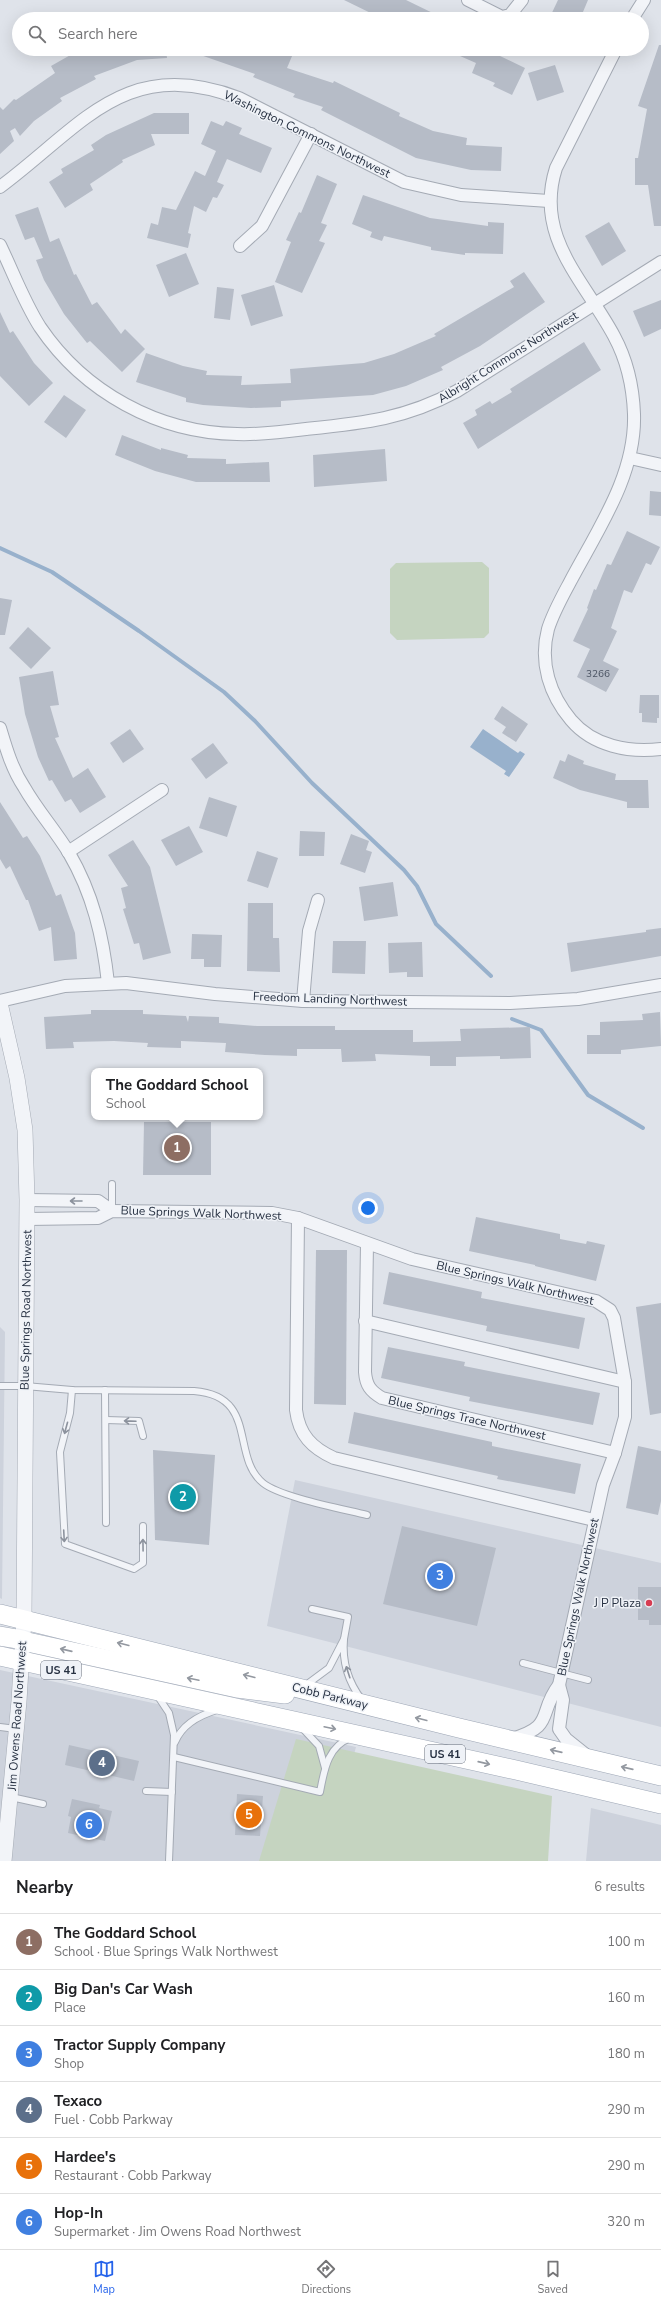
<!DOCTYPE html>
<html lang="en">
<head>
<meta charset="utf-8">
<style>
  :root { --surface:#fff; --page:#f2f2f2; --text:#202124; --muted:#757577; --line:#e0e0e0; --accent:#2563eb }
  body { margin:0; font-family:"Nunito Sans",sans-serif; background:var(--page); color:var(--text) }
  .you { position:absolute; left:368px; top:1208px; width:14px; height:14px; margin:-10px; border:3px solid #fff; border-radius:50%; background:#1a73e8; box-shadow:0 0 0 6px #1a73e833 }
  .badge { display:grid; place-items:center; width:26px; height:26px; border-radius:50%; background:var(--accent); color:#fff; font-size:13px; font-weight:700 }
  .pin { position:absolute; translate:-50% -50%; border:2px solid #fff; box-shadow:0 1px 4px #0006 }
  .popup { position:absolute; left:91px; top:1068px; width:172px; height:52px; box-sizing:border-box; display:grid; place-content:center; border-radius:8px; background:var(--surface); filter:drop-shadow(0 1px 3px #0005); font-size:13px; white-space:nowrap; color:var(--muted) }
  .popup b { font-size:15px; color:var(--text) }
  .popup::after { content:''; position:absolute; left:50%; top:100%; margin-left:-8px; border:8px solid transparent; border-top-color:var(--surface) }
  .list { margin:0; padding:0; list-style:none }
  h2 { display:flex; justify-content:space-between; align-items:center; height:52px; margin:0; padding:0 16px; font-size:17px }
  h2 small { font-size:13px; font-weight:400; color:var(--muted) }
  .list li { display:grid; grid-template-columns:26px 1fr auto; gap:12px; align-items:center; box-sizing:border-box; height:56px; padding:0 16px; border-top:1px solid var(--line) }
  .list b { display:block; font-size:15px; white-space:nowrap }
  .list p { margin:0; font-size:13px; white-space:nowrap; color:var(--muted) }
  .list em { font-size:13px; font-style:normal; color:var(--muted) }
  .icon { flex:none; width:22px; height:22px; fill:none; stroke:currentColor; stroke-width:2; stroke-linecap:round; stroke-linejoin:round }
  .map { position:relative; flex:none; width:661px; height:1861px; overflow:hidden }
  .search { position:absolute; background:var(--surface); box-shadow:0 4px 16px #0002; left:12px; right:12px; top:12px; height:44px; display:flex; align-items:center; gap:10px; box-sizing:border-box; padding:0 14px; border-radius:22px; color:var(--muted); font-size:15px }
  .sheet { height:388px; background:var(--surface) }
  nav { display:flex; justify-content:space-around; align-items:center; box-sizing:border-box; height:56px; border-top:1px solid var(--line); background:var(--surface); font-size:11px; color:var(--muted) }
  nav a { display:grid; justify-items:center; gap:2px }
  nav .on { color:var(--accent) }
  .map>svg:first-child { display:block }
  .built { fill:#cdd2dc }
  .green { fill:#c5d4c0 }
  .water { fill:#98b1cc }
  .lines { fill:none; stroke-linecap:round; stroke-linejoin:round }
  .stream { stroke:#98b1cc; stroke-width:4 }
  .building { fill:#b6bcc7 }
  .service-casing { stroke:#a4aab4; stroke-width:8 }
  .minor-casing { stroke:#a4aab4; stroke-width:14 }
  .tertiary-casing { stroke:#a4aab4; stroke-width:16 }
  .primary-casing { stroke:#9ea7b6; stroke-width:20 }
  .service { stroke:#f2f4f8; stroke-width:6 }
  .minor { stroke:#f2f4f8; stroke-width:12 }
  .tertiary { stroke:#f2f4f8; stroke-width:15 }
  .primary { stroke:#fff; stroke-width:19 }
  .oneway { stroke:#8c929d }
  .oneway2 { stroke:#9398a0 }
  .poi-dot { fill:#d73c52; stroke:#eff2f7; stroke-width:1.5 }
  .labels { text-anchor:middle; stroke-width:3; stroke-linejoin:round; paint-order:stroke }
  .number-label { font-size:10px; fill:#4b5463 }
  .shield { fill:#eff2f7; stroke:#636b78; stroke-width:1 }
  .shield-label { font-size:11px; font-weight:bold; fill:#273142 }
  .street-label { font-size:12px; fill:#273142; stroke:#eff2f7 }
  .poi-label { font-size:12px; fill:#273142; stroke:#eff2f7; text-anchor:end }
</style>
</head>
<body>
<div class="map">
<svg width="661" height="1861" viewBox="0 0 661 1861">
  <rect width="100%" height="100%" fill="#dfe3ea"/>
  <!-- built -->
  <g class="built">
    <path d="M0,1327L5,1332L2,1599L0,1598Z"/>
    <path d="M295,1480L661,1563V1727L267,1626Z"/>
    <path d="M0,1670L356,1747L325,1861H0Z"/>
    <path d="M591,1808L661,1825V1861H586Z"/>
  </g>
  <!-- green -->
  <g class="green">
    <path d="M482,562L489,568V633L484,638L397,640L390,633V569L396,563Z"/>
    <path d="M296,1739L552,1796L548,1861H259Z"/>
  </g>
  <!-- water -->
  <path class="water" d="M483,729L518,753L520,751L525,754L509,777L504,774L506,771L470,747Z"/>
  <g class="lines">
    <!-- stream -->
    <g class="stream">
      <path d="M0,548L52,572L139,631L224,692L255,721L312,783L404,870L417,886L436,924L491,976"/>
      <path d="M512,1019L541,1030L588,1095L643,1128"/>
    </g>
  </g>
  <!-- building -->
  <g class="building">
    <path d="M344,0H406L445,19H383Z"/>
    <path d="M558,0H588L580,19H549Z"/>
    <path d="M659,45H661V226H654L648,185H635V158H638L647,109L638,106Z"/>
    <path d="M81,49H166L167,58L137,60L94,76L96,79L60,98L62,101L34,121L20,136L15,128L10,131L14,141L0,154V107L3,110L14,99L16,100L55,73L51,66Z"/>
    <path d="M189,49H295L287,68L333,83L334,81L400,113L399,116L433,131L467,138L466,145L502,147L501,171L471,170L416,158L321,110L323,107L293,97L295,94L253,77L255,74L189,51Z"/>
    <path d="M444,49H503L500,56L525,68L512,95L493,86L495,83L472,73L476,63Z"/>
    <path d="M555,65L564,92L537,101L528,73Z"/>
    <path d="M154,113H189V134H151L155,145L122,160L123,162L90,184L93,190L65,208L49,182L63,173L61,169L94,150L91,145L106,135Z"/>
    <path d="M211,121L223,126L226,121L242,128L239,134L272,148L261,173L227,159L217,182L224,185L217,198L213,197L206,212L194,206L188,233L191,234L188,248L147,238L151,223L158,225L162,207L176,210L195,171L205,176L216,151L201,144Z"/>
    <path d="M317,175L337,184L321,223L327,225L319,241L325,243L302,293L275,282L291,242L286,240L299,212L301,213Z"/>
    <path d="M363,195L430,218L488,226V222L504,223L503,254L465,253V255L431,250V247L384,236L382,241L370,237L372,232L352,224Z"/>
    <path d="M38,207L50,242L59,238L74,275L76,274L92,305L97,302L121,334L125,329L145,349L122,372L90,341L87,343L64,314L44,280L36,260L43,258L34,237L25,240L15,215Z"/>
    <path d="M609,222L626,251L602,266L585,236Z"/>
    <path d="M186,253L199,284L169,297L156,265Z"/>
    <path d="M524,272L545,302L480,346L441,367L443,370L406,386L373,395L281,401V407L251,408L203,405L186,402V398L136,382L146,353L183,366L207,371L206,375L242,376L241,385L291,383L290,369L364,363L394,354L436,336L434,334L514,287L510,281Z"/>
    <path d="M274,285L283,316L251,326L241,295Z"/>
    <path d="M217,287L234,289L230,320L214,318Z"/>
    <path d="M661,300V329L644,337L633,311Z"/>
    <path d="M0,312L10,333L13,331L34,363L53,383L29,406L0,376Z"/>
    <path d="M584,342L601,370L478,449L463,423L477,415L475,410L490,401L492,404L512,392L510,389Z"/>
    <path d="M64,395L86,410L66,438L44,422Z"/>
    <path d="M122,435L161,450V448L188,455L187,458L226,459V464L269,462L270,482H196L155,471L115,455Z"/>
    <path d="M385,449L387,481L314,487L313,455Z"/>
    <path d="M650,491L661,492V516L649,515Z"/>
    <path d="M627,531L660,547L651,565L646,563L632,593L624,590L611,628L617,631L603,661L619,669L606,692L577,677L590,649L573,641L588,609L587,608L594,589L596,590L607,564L611,565Z"/>
    <path d="M0,598L12,600L5,635H0Z"/>
    <path d="M28,627L51,648L31,669L9,648Z"/>
    <path d="M53,671L59,705L50,706L59,737L55,738L73,778L88,768L106,797L80,813L71,799L65,802L52,780L49,781L38,757L25,714L19,677Z"/>
    <path d="M640,695H659V718H657V723L642,722V713H639Z"/>
    <path d="M502,706L528,724L516,742L502,733L506,727L494,719Z"/>
    <path d="M130,729L144,749L123,763L110,743Z"/>
    <path d="M213,743L228,763L206,779L191,759Z"/>
    <path d="M568,754L584,761L583,764L616,774L615,780H648L649,808H627V802L580,790L553,778L560,760L565,762Z"/>
    <path d="M209,797L237,806L227,837L199,828Z"/>
    <path d="M0,802L23,838L27,836L40,856L56,896L61,894L75,933L77,959L54,961L51,927L39,931L28,900H26L10,866L6,869L0,859Z"/>
    <path d="M189,826L203,852L176,866L161,840Z"/>
    <path d="M300,831L325,832L324,856H299Z"/>
    <path d="M351,834L369,841L366,850L372,852L365,873L340,864Z"/>
    <path d="M133,840L150,867L171,953L143,960L139,943L134,944L123,909L126,908L121,888L128,886L108,855Z"/>
    <path d="M257,851L278,858L268,888L247,881Z"/>
    <path d="M393,882L398,916L364,921L359,887Z"/>
    <path d="M248,903H273V938H279L280,972L247,971Z"/>
    <path d="M661,928V956L571,972L567,943L646,932V930Z"/>
    <path d="M192,934L222,935L221,967H204V959H191Z"/>
    <path d="M333,941H366L365,974L332,973Z"/>
    <path d="M422,942L423,977H407V972L389,973L388,943Z"/>
    <path d="M91,1010H143V1014L186,1016L188,1022L189,1016L219,1017V1023L257,1026H335V1030H413V1042L461,1041L460,1029L530,1027L531,1058L500,1059V1056L456,1057V1066H430V1056L375,1054L376,1061L342,1062L341,1049H297V1056L265,1055L225,1052L226,1043L181,1041V1048L147,1047L148,1043L114,1041L73,1042L74,1048L46,1049L44,1017L91,1014Z"/>
    <path d="M660,1012L661,1046L621,1050V1054H587V1035H600V1022L643,1020L642,1014Z"/>
    <path d="M144,1122H211V1175H143Z"/>
    <path d="M476,1217L560,1234V1239L586,1244L587,1241L605,1245L596,1281L535,1266V1265L469,1251Z"/>
    <path d="M316,1250H347L346,1405L314,1404Z"/>
    <path d="M389,1272L482,1292L481,1298L585,1318L579,1349L486,1331L487,1326L383,1304Z"/>
    <path d="M661,1303V1413L650,1415L636,1307Z"/>
    <path d="M388,1347L465,1362L464,1366L600,1393L593,1425L469,1401L470,1397L381,1378Z"/>
    <path d="M354,1412L492,1442V1446L581,1464L575,1494L497,1479L498,1476L348,1443Z"/>
    <path d="M638,1446L661,1451V1501L658,1515L626,1508Z"/>
    <path d="M153,1450L215,1455L209,1545L155,1540Z"/>
    <path d="M402,1526L496,1548L477,1626L383,1604Z"/>
    <path d="M638,1587H661V1625H649V1620H638Z"/>
    <path d="M69,1745L139,1761L134,1781L65,1765Z"/>
    <path d="M237,1794L263,1796L260,1836L235,1835Z"/>
    <path d="M72,1799L100,1805L99,1808L112,1811L105,1841L68,1833L71,1817L68,1816Z"/>
  </g>
  <g class="lines">
    <defs>
      <g id="service">
        <path d="M112,1211V1184"/>
        <path d="M0,1386H25L72,1390L194,1391C259,1396 230,1456 263,1483C280,1497 343,1509 367,1515"/>
        <path d="M72,1390L70,1413L60,1452L65,1544L134,1569L143,1563V1526"/>
        <path d="M105,1390L106,1523"/>
        <path d="M106,1420L139,1421L143,1436"/>
        <path d="M312,1609L348,1617L344,1639"/>
        <path d="M523,1663L588,1680"/>
        <path d="M306,1685L329,1668L344,1639C342,1662 348,1682 362,1700"/>
        <path d="M157,1695L169,1713L174,1735L169,1861"/>
        <path d="M0,1727L16,1729"/>
        <path d="M304,1730L319,1746L325,1768"/>
        <path d="M175,1742C182,1725 200,1715 217,1710"/>
        <path d="M174,1757L320,1792C324,1772 327,1746 351,1738"/>
        <path d="M146,1791L172,1792"/>
        <path d="M11,1797L43,1804"/>
      </g>
      <g id="minor">
        <path d="M468,0L502,17L510,15L522,0"/>
        <path d="M632,19L644,0"/>
        <path d="M616,49L556,168C534,237 584,280 614,336C627,360 633,387 634,414C636,475 598,529 570,582C562,597 553,613 548,629C539,663 550,695 571,720C593,746 629,753 661,749"/>
        <path d="M0,187C82,126 125,55 239,98L404,182L461,195L549,201"/>
        <path d="M0,245C13,272 24,302 40,327C84,392 158,433 237,434C260,435 283,432 306,429C364,423 405,419 457,391L661,262"/>
        <path d="M240,246L262,226L311,134"/>
        <path d="M630,458L661,465"/>
        <path d="M0,728C6,748 12,769 24,787C37,810 55,830 69,853C93,894 103,937 108,983"/>
        <path d="M68,852L162,790"/>
        <path d="M0,1001L65,986L126,983L215,994L303,1001L510,1003L578,999L661,985"/>
        <path d="M303,1001L309,931L318,900"/>
        <path d="M27,1200L98,1201L112,1211"/>
        <path d="M298,1218L296,1410C299,1435 312,1448 334,1458L594,1520"/>
        <path d="M27,1219L98,1218L112,1211L272,1213L298,1218L412,1259L596,1301L610,1310L614,1318L625,1382V1417L615,1453L603,1485L559,1685C537,1714 556,1726 511,1739"/>
        <path d="M367,1244L365,1372C366,1385 370,1391 382,1398L615,1453"/>
        <path d="M365,1321L625,1382"/>
        <path d="M559,1685L563,1700L559,1729L566,1739L586,1755"/>
      </g>
      <path id="tertiary" d="M0,1003L17,1078L25,1130L27,1200L24,1619L19,1701L4,1861"/>
      <g id="primary">
        <path d="M0,1614L459,1728L661,1776"/>
        <path d="M0,1636L23,1640"/>
        <path d="M23,1641L237,1688L285,1694"/>
        <path d="M0,1656L516,1770L661,1804"/>
      </g>
    </defs>
    <!-- service casing -->
    <use href="#service" class="service-casing"/>
    <!-- minor casing -->
    <use href="#minor" class="minor-casing"/>
    <!-- tertiary casing -->
    <use href="#tertiary" class="tertiary-casing"/>
    <!-- primary casing -->
    <use href="#primary" class="primary-casing"/>
    <!-- service -->
    <use href="#service" class="service"/>
    <!-- minor -->
    <use href="#minor" class="minor"/>
    <!-- tertiary -->
    <use href="#tertiary" class="tertiary"/>
    <!-- primary -->
    <use href="#primary" class="primary"/>
  </g>
  <!-- one-way arrows -->
  <defs><path id="oneway-shaft" d="M-6 0H5M1.5-3L5.5 0L1.5 3" fill="none" stroke-width="1.6" stroke-linecap="round" stroke-linejoin="round"/></defs>
  <g class="oneway">
    <use href="#oneway-shaft" transform="translate(76 1201) rotate(-180)"/>
    <use href="#oneway-shaft" transform="translate(130 1421) rotate(-178)"/>
    <use href="#oneway-shaft" transform="translate(66 1428) rotate(105)"/>
    <use href="#oneway-shaft" transform="translate(64 1536) rotate(87)"/>
    <use href="#oneway-shaft" transform="translate(143 1545) rotate(-91)"/>
    <use href="#oneway-shaft" transform="translate(348 1672) rotate(-108)"/>
  </g>
  <g class="oneway2">
    <use href="#oneway-shaft" transform="translate(123 1644) rotate(-166)"/>
    <use href="#oneway-shaft" transform="translate(66 1650) rotate(-167)"/>
    <use href="#oneway-shaft" transform="translate(249 1676) rotate(-166)"/>
    <use href="#oneway-shaft" transform="translate(193 1679) rotate(-168)"/>
    <use href="#oneway-shaft" transform="translate(421 1719) rotate(-166)"/>
    <use href="#oneway-shaft" transform="translate(330 1728) rotate(12)"/>
    <use href="#oneway-shaft" transform="translate(556 1751) rotate(-167)"/>
    <use href="#oneway-shaft" transform="translate(484 1763) rotate(13)"/>
    <use href="#oneway-shaft" transform="translate(627 1768) rotate(-167)"/>
  </g>
  <!-- markers -->
  <circle class="poi-dot" cx="649" cy="1603" r="4"/>
  <g class="labels">
    <!-- number labels -->
    <g class="number-label">
      <text x="598" y="677">3266</text>
    </g>
    <!-- shield labels -->
    <g class="shield">
      <rect x="41" y="1661" width="40" height="18" rx="3"/>
      <rect x="425" y="1745" width="40" height="18" rx="3"/>
    </g>
    <g class="shield-label">
      <text x="61" y="1674">US 41</text>
      <text x="445" y="1758">US 41</text>
    </g>
    <!-- street labels -->
    <g class="street-label">
      <text transform="translate(307 134) rotate(26)" y="4">Washington Commons Northwest</text>
      <text transform="translate(508 357) rotate(-32)" y="4">Albright Commons Northwest</text>
      <text transform="translate(330 999) rotate(2)" y="4">Freedom Landing Northwest</text>
      <text transform="translate(201 1213) rotate(2)" y="4">Blue Springs Walk Northwest</text>
      <text transform="translate(515 1283) rotate(13)" y="4">Blue Springs Walk Northwest</text>
      <text transform="translate(26 1310) rotate(-89)" y="4">Blue Springs Road Northwest</text>
      <text transform="translate(467 1418) rotate(13)" y="4">Blue Springs Trace Northwest</text>
      <text transform="translate(578 1597) rotate(-78)" y="4">Blue Springs Walk Northwest</text>
      <text transform="translate(330 1696) rotate(14)" y="4">Cobb Parkway</text>
      <text transform="translate(17 1716) rotate(-86)" y="4">Jim Owens Road Northwest</text>
    </g>
    <!-- poi labels -->
    <g class="poi-label">
      <text x="641" y="1607">J P Plaza</text>
    </g>
  </g>
</svg>
<div class="you"></div>
<div class="pin badge" style="left:177px;top:1148px;background:#8d6e63">1</div>
<div class="popup"><b>The Goddard School</b>School</div>
<div class="pin badge" style="left:183px;top:1497px;background:#0f9aa8">2</div>
<div class="pin badge" style="left:440px;top:1576px;background:#3f7fe0">3</div>
<div class="pin badge" style="left:102px;top:1763px;background:#5c6f8a">4</div>
<div class="pin badge" style="left:249px;top:1815px;background:#e8710a">5</div>
<div class="pin badge" style="left:89px;top:1825px;background:#3f7fe0">6</div>
<div class="search"><svg class="icon" aria-label="search" viewBox="0 0 24 24"><circle cx="10" cy="10" r="6"/><path d="M15 15l6 6"/></svg>Search here</div>
</div>
<section class="sheet">
<h2>Nearby<small>6 results</small></h2>
<ul class="list">
<li><span class="badge" style="background:#8d6e63">1</span><div><b>The Goddard School</b><p>School · Blue Springs Walk Northwest</p></div><em>100 m</em></li>
<li><span class="badge" style="background:#0f9aa8">2</span><div><b>Big Dan's Car Wash</b><p>Place</p></div><em>160 m</em></li>
<li><span class="badge" style="background:#3f7fe0">3</span><div><b>Tractor Supply Company</b><p>Shop</p></div><em>180 m</em></li>
<li><span class="badge" style="background:#5c6f8a">4</span><div><b>Texaco</b><p>Fuel · Cobb Parkway</p></div><em>290 m</em></li>
<li><span class="badge" style="background:#e8710a">5</span><div><b>Hardee's</b><p>Restaurant · Cobb Parkway</p></div><em>290 m</em></li>
<li><span class="badge" style="background:#3f7fe0">6</span><div><b>Hop-In</b><p>Supermarket · Jim Owens Road Northwest</p></div><em>320 m</em></li>
</ul>
</section>
<nav>
<a class="on"><svg class="icon" aria-label="map" viewBox="0 0 24 24"><path d="M3 6l6-2 6 2 6-2v14l-6 2-6-2-6 2zM9 4v14M15 6v14"/></svg>Map</a>
<a><svg class="icon" aria-label="directions" viewBox="0 0 24 24"><path d="M12 3l9 9-9 9-9-9zM9 14v-3h6M13 9l2 2-2 2"/></svg>Directions</a>
<a><svg class="icon" aria-label="saved" viewBox="0 0 24 24"><path d="M7 4h10v16l-5-4-5 4z"/></svg>Saved</a>
</nav>
</body>
</html>
